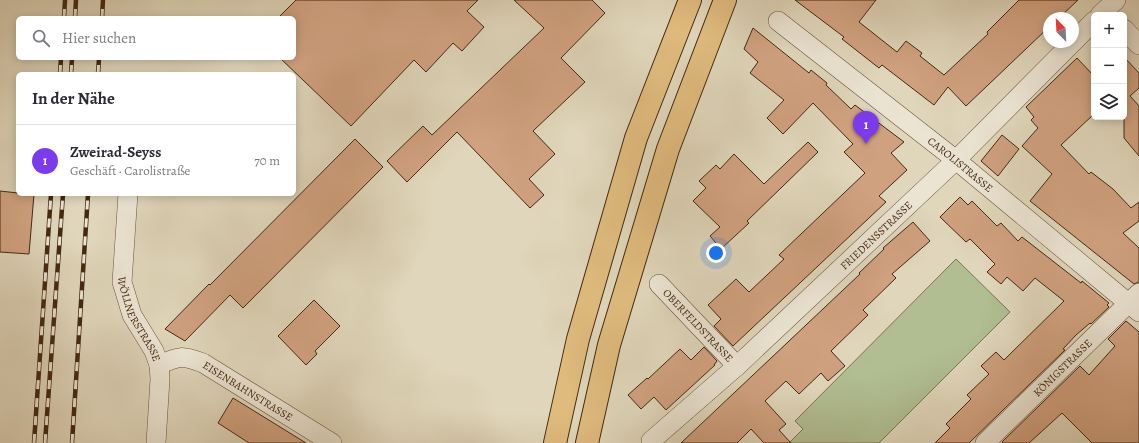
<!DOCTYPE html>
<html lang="de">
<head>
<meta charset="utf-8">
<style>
  :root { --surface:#fff; --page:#f7f7f7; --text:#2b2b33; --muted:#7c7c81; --line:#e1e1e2; --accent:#7c3aed }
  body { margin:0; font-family:Alegreya,serif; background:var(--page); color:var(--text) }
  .controls { position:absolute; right:12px; top:12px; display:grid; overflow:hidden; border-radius:6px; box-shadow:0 2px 10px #0003 }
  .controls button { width:36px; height:36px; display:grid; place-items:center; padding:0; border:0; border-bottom:1px solid var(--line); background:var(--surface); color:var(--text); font:20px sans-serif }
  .compass { position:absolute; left:1043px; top:12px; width:36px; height:36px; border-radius:50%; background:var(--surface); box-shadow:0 2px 10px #0003; rotate:336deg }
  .you { position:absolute; left:716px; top:253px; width:14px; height:14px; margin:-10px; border:3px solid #fff; border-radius:50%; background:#1a73e8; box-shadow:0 0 0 6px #1a73e833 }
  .badge { display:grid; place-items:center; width:26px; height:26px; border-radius:50%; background:var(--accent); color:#fff; font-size:13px; font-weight:700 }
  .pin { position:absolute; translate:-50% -33px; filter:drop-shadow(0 1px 2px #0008) }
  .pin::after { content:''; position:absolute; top:21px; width:14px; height:12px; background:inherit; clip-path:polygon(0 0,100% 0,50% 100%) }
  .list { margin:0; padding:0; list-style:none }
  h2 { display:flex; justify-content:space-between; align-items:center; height:52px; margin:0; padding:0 16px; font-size:17px }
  h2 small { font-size:13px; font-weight:400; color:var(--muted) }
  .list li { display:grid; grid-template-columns:26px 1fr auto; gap:12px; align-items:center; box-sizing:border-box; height:72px; padding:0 16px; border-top:1px solid var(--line) }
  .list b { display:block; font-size:15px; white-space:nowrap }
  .list p { margin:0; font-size:13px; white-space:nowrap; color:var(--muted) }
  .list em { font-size:13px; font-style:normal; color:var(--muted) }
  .icon { flex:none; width:22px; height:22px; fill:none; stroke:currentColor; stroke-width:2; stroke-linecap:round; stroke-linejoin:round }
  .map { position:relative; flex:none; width:1139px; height:443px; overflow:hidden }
  .search { position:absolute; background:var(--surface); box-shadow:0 2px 10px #0003; left:16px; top:16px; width:280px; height:44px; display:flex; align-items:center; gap:10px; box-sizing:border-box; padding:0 14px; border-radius:6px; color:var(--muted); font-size:15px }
  .panel { position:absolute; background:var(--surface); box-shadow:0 2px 10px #0003; left:16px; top:72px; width:280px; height:124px; border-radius:6px }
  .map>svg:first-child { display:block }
  .green { fill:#b0be92; stroke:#7a7452 }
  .building { fill:#d0a17f; stroke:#442911 }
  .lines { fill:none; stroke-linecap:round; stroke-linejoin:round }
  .street-casing { stroke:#6b543c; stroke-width:20 }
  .highway-casing { stroke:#442911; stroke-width:24 }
  .street { stroke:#ebe4d3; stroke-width:19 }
  .highway { stroke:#e0bb7e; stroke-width:22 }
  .rail-casing { stroke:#442911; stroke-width:4.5 }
  .rail { stroke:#ebe4d3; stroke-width:3; stroke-dasharray:9; stroke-linecap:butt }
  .labels { text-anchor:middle; stroke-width:3.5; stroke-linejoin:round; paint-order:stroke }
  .street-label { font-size:11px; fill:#442911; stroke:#ebe4d3 }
</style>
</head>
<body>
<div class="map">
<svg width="1139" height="443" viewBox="0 0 1139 443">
  <rect width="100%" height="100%" fill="#e0d6bb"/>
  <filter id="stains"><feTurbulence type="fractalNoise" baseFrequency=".005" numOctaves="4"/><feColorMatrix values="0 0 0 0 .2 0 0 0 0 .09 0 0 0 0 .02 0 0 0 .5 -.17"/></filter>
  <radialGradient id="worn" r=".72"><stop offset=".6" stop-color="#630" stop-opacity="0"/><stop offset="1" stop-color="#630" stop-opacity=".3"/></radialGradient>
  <!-- green -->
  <path class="green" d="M956,259L1010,312L879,443H789L803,429L795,421Z"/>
  <!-- building -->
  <g class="building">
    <path d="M296,0H478L467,11L484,27L462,51L453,43L426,72L414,60L351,126L280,58H294V18H278Z"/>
    <path d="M514,0H592L605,13L561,58L585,82L533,131L555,154L529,179L544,195L530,208L457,132L407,182L387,161L423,126L432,135L544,28Z"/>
    <path d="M795,0H876L859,22L897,52L906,41L922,53L920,56L944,75L988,34L987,32L1019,0H1078L1059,18H1049V27L966,106L948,87L934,105L882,65L879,68L842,39L844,37Z"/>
    <path d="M753,28L809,73L811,70L827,83L826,85L851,109L855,105L904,142L891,153L907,170L879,196L886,202L733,346L714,326L721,319L708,305L736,279L749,292L784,259L779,255L865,173L844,152L853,144L813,103L783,134L767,118L784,100L750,73L758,62L744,49Z"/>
    <path d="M1124,57L1139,73V88L1130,96L1139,106V156L1124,138Z"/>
    <path d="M1077,58L1094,76V114L1061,145L1089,174L1091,172L1113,189L1131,208L1139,202V221L1123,233L1139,248V282L1134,284L1030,201L1052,174L1022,146L1038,128L1031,120L1034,117L1026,107Z"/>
    <path d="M1002,135L1019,149L998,176L981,161Z"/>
    <path d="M355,139L383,167L243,308L230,295L185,341L165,329L209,284L210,285Z"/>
    <path d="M808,142L818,152L747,221L749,223L721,249L710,236L720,227L693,201L706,188L699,181L716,165L720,169L734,154L764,184Z"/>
    <path d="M0,191L18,193V194H34L29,254L0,252Z"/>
    <path d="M960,197L968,205L972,201L997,226L1001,223L1018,241L1022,237L1081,283L1082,281L1109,303L1107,305L1109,307L1091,324L1090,323L1076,335L1063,349L1065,350L969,443H935L950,428L946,424L971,399L967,395L989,374L981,366L996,352L1004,360L1064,301L1035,278L1023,291L1007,277L1001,284L987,272L995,264L970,239L966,242L940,217Z"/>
    <path d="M913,222L930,241L892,274L896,278L863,310L868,315L831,351L845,366L828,381L821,373L799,394L786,381L765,401L786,424L779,430L791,443H764L751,429L737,443H681L860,274L859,273L884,249L883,248Z"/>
    <path d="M314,300L340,326L315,351L317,354L306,365L278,336Z"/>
    <path d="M1126,321L1139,332V443H1092L1062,413L1029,443H1003L1002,442L1080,366L1089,375L1115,346L1108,339Z"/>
    <path d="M704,347L717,361L714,365H715L666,410L654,397L641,409L628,395L647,378L648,379L680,349L691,360Z"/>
    <path d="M233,398L272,422L306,443H249L218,423Z"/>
  </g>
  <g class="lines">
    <defs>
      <g id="street">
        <path d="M1100,15L1116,0"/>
        <path id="s1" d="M778,21L956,160L1139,312"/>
        <path d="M1124,29L1139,45"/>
        <path id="s2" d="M128,194L122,282L132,315L154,351L159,365L160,379L156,443"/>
        <path id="s3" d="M659,284L737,366"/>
        <path id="s4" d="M159,365C179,356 182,355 203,363L332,443"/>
        <path id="s5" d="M651,441L737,366L956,160L1094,21"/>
        <path id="s6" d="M985,443L1139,293"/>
      </g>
      <g id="highway">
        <path d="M555,443L578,339L636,138L690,0"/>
        <path d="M587,443L609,345L668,149L725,0"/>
      </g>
    </defs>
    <!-- street casing -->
    <use href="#street" class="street-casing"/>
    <!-- highway casing -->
    <use href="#highway" class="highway-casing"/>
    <!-- street -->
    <use href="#street" class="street"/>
    <!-- highway -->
    <use href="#highway" class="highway"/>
    <defs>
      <g id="rail">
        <path d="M64,18L65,0"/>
        <path d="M75,18L76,0"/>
        <path d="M102,18L103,0"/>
        <path d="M60,74L61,58"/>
        <path d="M71,74L72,58"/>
        <path d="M98,74L99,58"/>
        <path d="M34,443L51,194"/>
        <path d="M45,443L63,194"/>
        <path d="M72,443L88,194"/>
      </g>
    </defs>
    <!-- rail casing -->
    <use href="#rail" class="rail-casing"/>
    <!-- rail -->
    <use href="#rail" class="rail"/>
  </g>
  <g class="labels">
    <!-- street labels -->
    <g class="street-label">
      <text dy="4" stroke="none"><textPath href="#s1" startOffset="232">CAROLISTRASSE</textPath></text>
      <text dy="4" stroke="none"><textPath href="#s5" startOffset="305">FRIEDENSSTRASSE</textPath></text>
      <text dy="4" stroke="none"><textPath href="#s2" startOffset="129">WÖLLNERSTRASSE</textPath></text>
      <text dy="4" stroke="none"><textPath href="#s3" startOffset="57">OBERFELDSTRASSE</textPath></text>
      <text dy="4" stroke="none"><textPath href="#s6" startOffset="108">KÖNIGSTRASSE</textPath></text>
      <text dy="4" stroke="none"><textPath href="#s4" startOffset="99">EISENBAHNSTRASSE</textPath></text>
    </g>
  </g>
  <rect width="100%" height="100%" filter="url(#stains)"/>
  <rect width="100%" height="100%" fill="url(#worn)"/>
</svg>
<div class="controls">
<button>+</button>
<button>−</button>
<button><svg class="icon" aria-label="layers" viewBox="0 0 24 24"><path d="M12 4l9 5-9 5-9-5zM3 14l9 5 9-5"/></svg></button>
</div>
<svg class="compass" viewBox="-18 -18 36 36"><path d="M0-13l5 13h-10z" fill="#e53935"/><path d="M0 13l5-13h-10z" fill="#7c7c81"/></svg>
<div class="you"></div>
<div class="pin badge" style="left:866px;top:144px">1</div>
<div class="search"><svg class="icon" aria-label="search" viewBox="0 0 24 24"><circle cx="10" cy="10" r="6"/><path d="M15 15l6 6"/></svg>Hier suchen</div>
<section class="panel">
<h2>In der Nähe<small></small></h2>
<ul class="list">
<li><span class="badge">1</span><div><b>Zweirad-Seyss</b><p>Geschäft · Carolistraße</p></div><em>70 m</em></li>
</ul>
</section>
</div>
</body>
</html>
